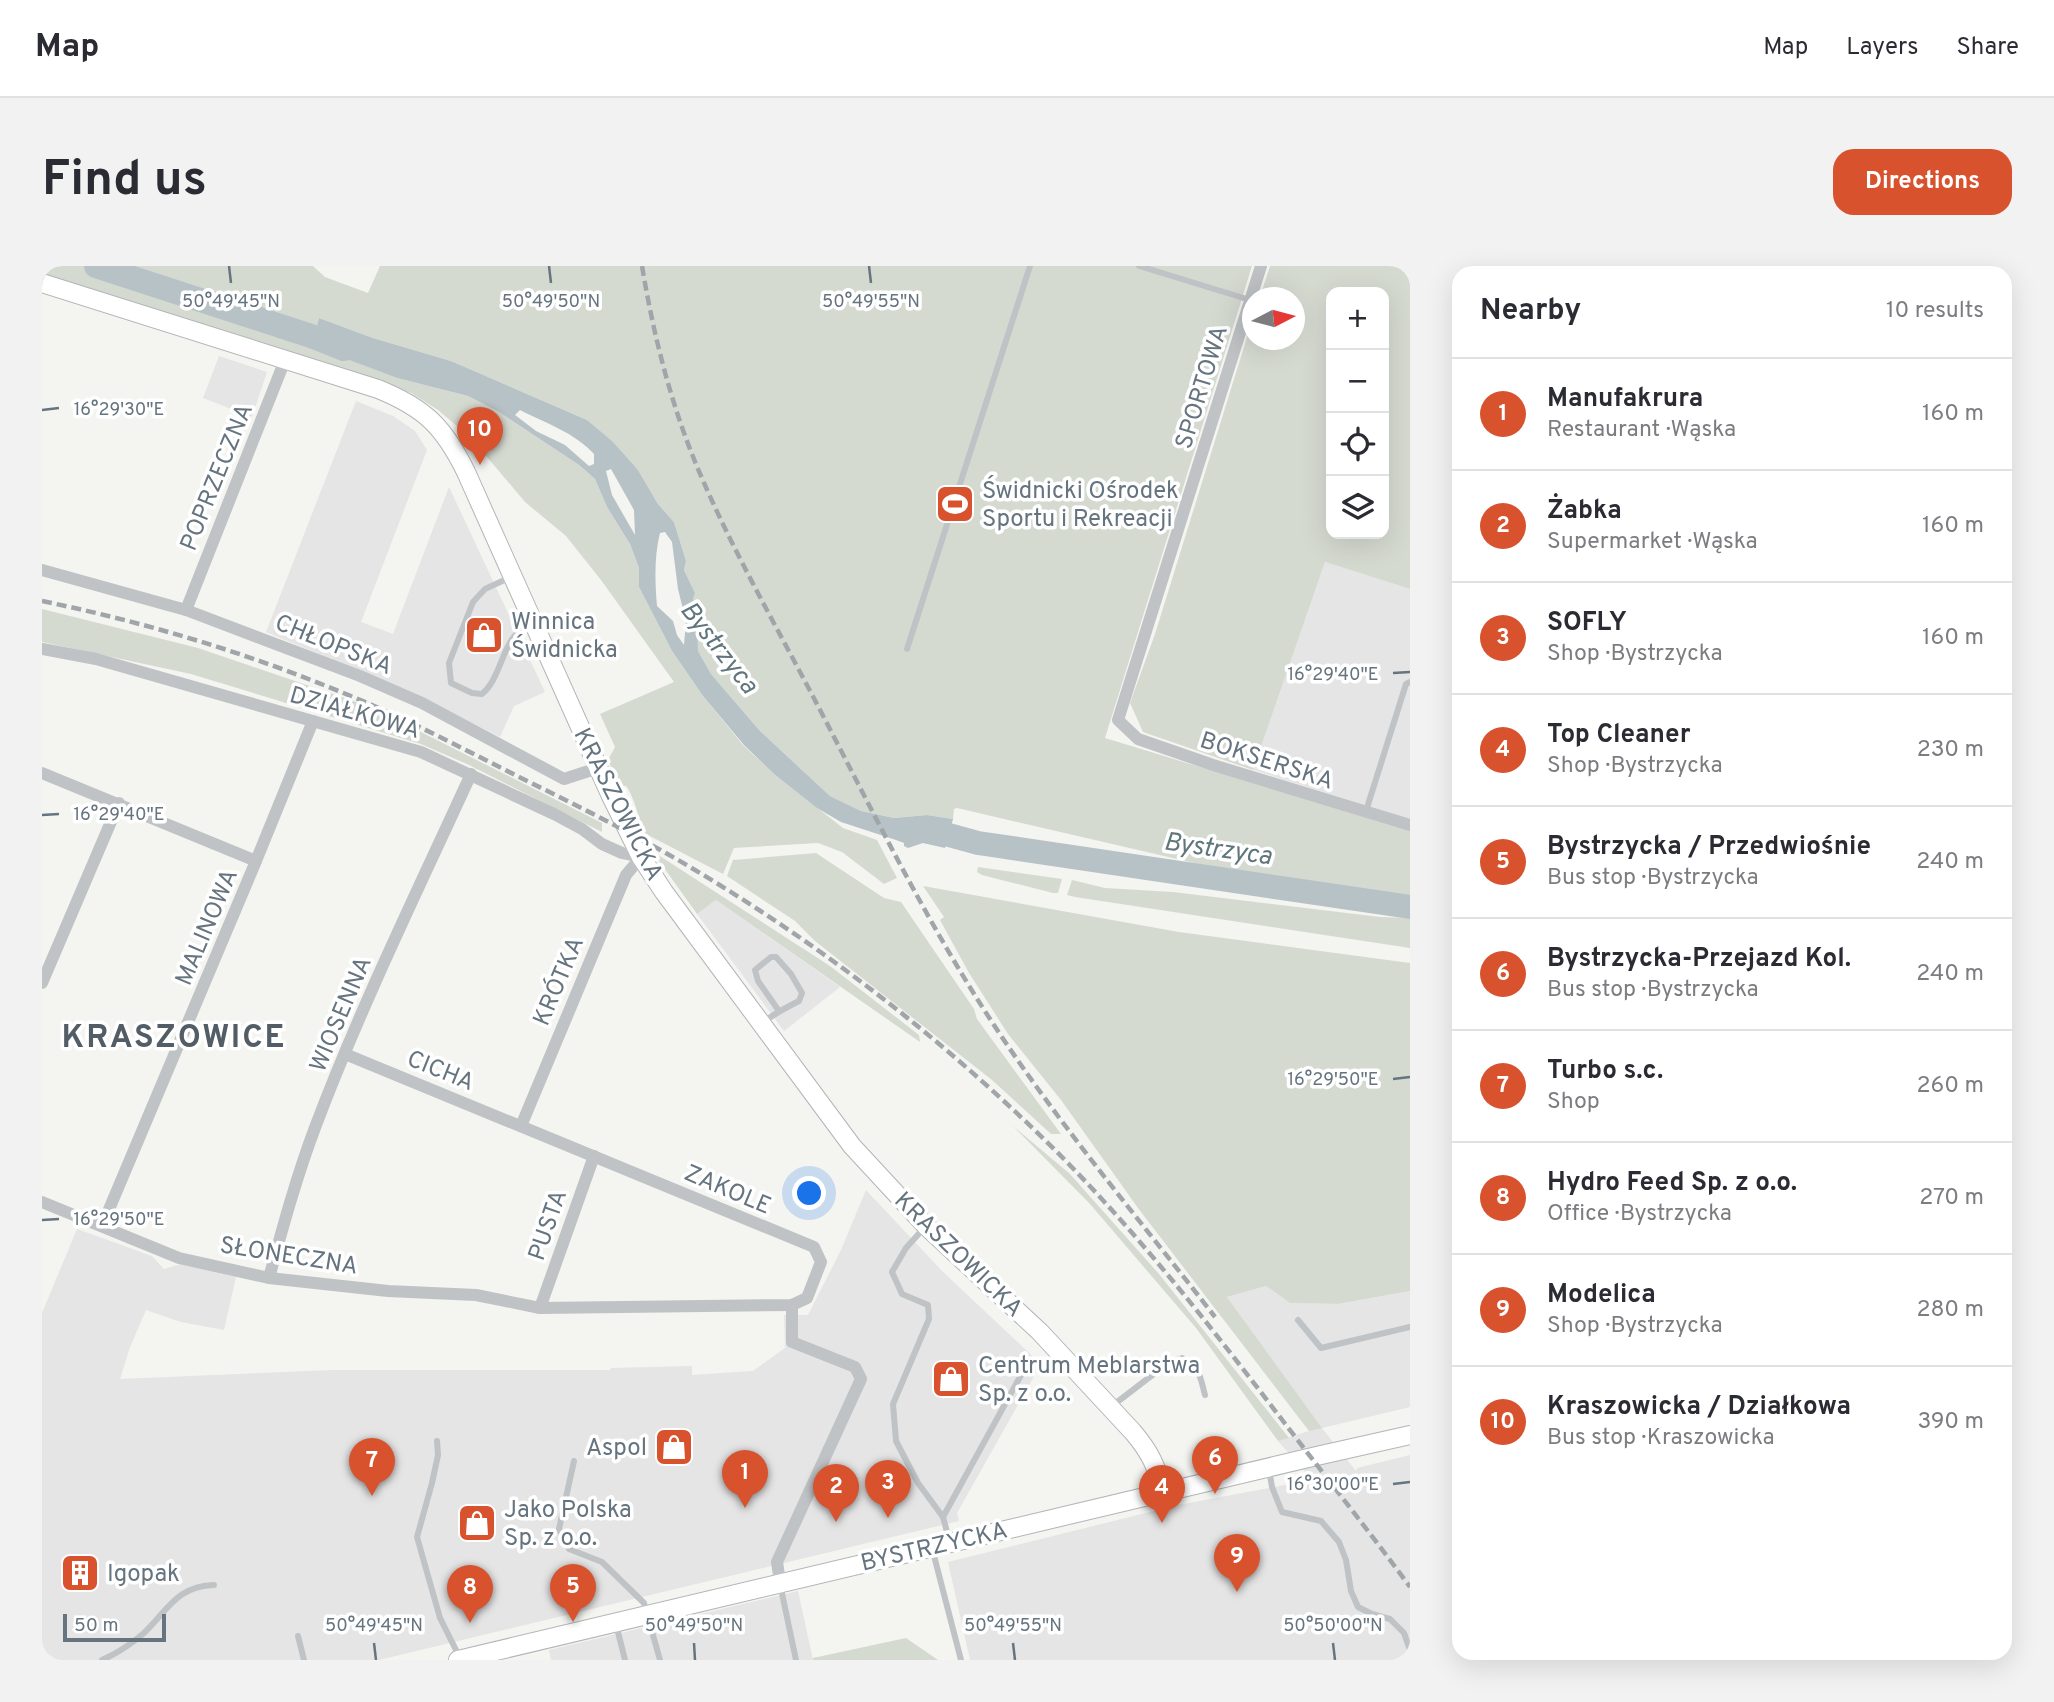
<!DOCTYPE html>
<html lang="en">
<head>
<meta charset="utf-8">
<style>
  :root { --surface:#fff; --page:#f2f2f3; --text:#2b2b33; --muted:#7c7c81; --line:#e1e1e2; --accent:#d7522d }
  body { margin:0; font-family:Overpass,sans-serif; background:var(--page); color:var(--text) }
  .controls { position:absolute; right:21px; top:21px; display:grid; overflow:hidden; border-radius:14px; box-shadow:0 7px 28px #0002 }
  .controls button { width:63px; height:63px; display:grid; place-items:center; padding:0; border:0; border-bottom:2px solid var(--line); background:var(--surface); color:var(--text); font:35px sans-serif }
  .compass { position:absolute; left:1200px; top:21px; width:63px; height:63px; border-radius:50%; background:var(--surface); box-shadow:0 7px 28px #0002; rotate:84deg }
  .scale { position:absolute; left:21px; bottom:18px; width:103px; box-sizing:border-box; padding-left:7px; border:4px solid #65747f; border-top:0; font-size:19px; line-height:24px; white-space:nowrap; color:#65747f; -webkit-text-stroke:5px #fff; paint-order:stroke }
  .you { position:absolute; left:768px; top:928px; width:24px; height:24px; margin:-18px; border:5px solid #fff; border-radius:50%; background:#1a73e8; box-shadow:0 0 0 10px #1a73e833 }
  .badge { display:grid; place-items:center; width:46px; height:46px; border-radius:50%; background:var(--accent); color:#fff; font-size:23px; font-weight:700 }
  .pin { position:absolute; translate:-50% -58px; filter:drop-shadow(0 2px 4px #0008) }
  .pin::after { content:''; position:absolute; top:37px; width:24px; height:21px; background:inherit; clip-path:polygon(0 0,100% 0,50% 100%) }
  .list { margin:0; padding:0; list-style:none }
  h2 { display:flex; justify-content:space-between; align-items:center; height:91px; margin:0; padding:0 28px; font-size:30px }
  h2 small { font-size:23px; font-weight:400; color:var(--muted) }
  .list li { display:grid; grid-template-columns:46px 1fr auto; gap:21px; align-items:center; box-sizing:border-box; height:112px; padding:0 28px; border-top:2px solid var(--line) }
  .list b { display:block; font-size:26px; white-space:nowrap }
  .list p { margin:0; font-size:23px; white-space:nowrap; color:var(--muted) }
  .list em { font-size:23px; font-style:normal; color:var(--muted) }
  .icon { flex:none; width:38px; height:38px; fill:none; stroke:currentColor; stroke-width:2; stroke-linecap:round; stroke-linejoin:round }
  .map { position:relative; flex:none; width:1368px; height:1394px; overflow:hidden; border-radius:21px }
  header { display:flex; align-items:center; gap:42px; box-sizing:border-box; height:98px; padding:0 35px; background:var(--surface); border-bottom:2px solid var(--line) }
  header strong { font-size:33px }
  nav { display:flex; gap:38px; margin-inline-start:auto; font-size:24px }
  .intro { display:flex; align-items:center; justify-content:space-between; box-sizing:border-box; height:168px; padding:0 42px }
  h1 { margin:0; font-size:49px }
  .button { padding:18px 32px; border-radius:21px; background:var(--accent); color:#fff; font-size:24px; font-weight:700 }
  main { display:flex; gap:42px; padding:0 42px }
  aside { flex:1; background:var(--surface); border-radius:21px; box-shadow:0 7px 28px #0002 }
  .map>svg:first-child { display:block }
  .built { fill:#e4e5e4 }
  .green { fill:#d5dad1; fill-rule:evenodd }
  .water { fill:#b7c2c6; fill-rule:evenodd }
  .lines { fill:none; stroke-linecap:round; stroke-linejoin:round }
  .river { stroke:#b7c2c6; stroke-width:24 }
  .secondary-casing { stroke:#b0b5b8; stroke-width:20 }
  .lane { stroke:#bfc3c6; stroke-width:6 }
  .street { stroke:#bfc3c6; stroke-width:12 }
  .secondary { stroke:#fff; stroke-width:18 }
  .rail { stroke:#9fa5a9; stroke-width:4.5; stroke-dasharray:10 5; stroke-linecap:butt }
  .ticks { fill:none; stroke:#65747f; stroke-width:2.5 }
  .labels { text-anchor:middle; stroke-width:7; stroke-linejoin:round; paint-order:stroke }
  .street-label { font-size:24px; fill:#65747f; stroke:#fff }
  .poi-label { font-size:24px; fill:#65747f; stroke:#fff; text-anchor:start }
  .water-label { font-size:26px; font-style:italic; fill:#60767d; stroke:#fff }
  .district-label { font-size:32px; font-weight:bold; letter-spacing:2px; fill:#525d65; stroke:#fff }
  .ticks-label { font-size:18px; text-anchor:middle; fill:#65747f; stroke:#fff; stroke-width:7; stroke-linejoin:round; paint-order:stroke }
</style>
</head>
<body>
<header>
<strong>Map</strong>
<nav><a>Map</a><a>Layers</a><a>Share</a></nav>
</header>
<div class="intro"><h1>Find us</h1><a class="button">Directions</a></div>
<main>
<div class="map">
<svg width="1368" height="1394" viewBox="0 0 1368 1394">
  <rect width="100%" height="100%" fill="#f4f4f0"/>
  <!-- built -->
  <g class="built">
    <path d="M177,90L225,106L210,151L161,132Z"/>
    <path d="M314,135L351,150L373,165L385,184L319,356L351,368L407,221L503,426L472,440L458,471L372,428L224,366Z"/>
    <path d="M1283,296L1368,323V553L1211,504Z"/>
    <path d="M674,634L798,721L742,765L655,648Z"/>
    <path d="M824,924L901,1006L999,1098L915,1247L917,1255L337,1394H0V1047L35,963L110,990L122,1003L139,998L194,1011L182,1064L139,1056L104,1044L88,1081L78,1113L291,1104H568L569,1102L650,1100V1109L711,1105L743,1082L742,1049H766L799,984Z"/>
    <path d="M1224,1020L1248,1037L1296,1038L1368,1025V1141L1280,1162L1314,1205L1315,1202L1368,1189V1394H928L906,1296L1136,1239L1270,1214L1236,1175L1279,1161L1185,1031Z"/>
    <path d="M756,1325L771,1394H509L507,1384Z"/>
  </g>
  <!-- green -->
  <g class="green">
    <path d="M0,0H271L283,11L326,27L338,0H1210L1063,472L1368,565V629L1174,602L915,542L912,543L911,553L885,549L852,552L819,545L788,530L718,465L669,408L656,385L655,341L651,333L653,327L642,304L644,295L632,256L616,238L596,204L545,154L409,95L331,72L277,52L271,80L355,112L426,130L457,146L537,199L553,213L565,241L588,278L597,302V321L630,385L661,430L701,479L732,508L801,562L835,574L855,612L842,618L800,586L776,577L692,582L681,608L602,567C597,553 592,530 584,520H577L566,494L573,481L558,448L632,416L559,314L524,270L483,236L429,172L396,144L369,127L274,94L0,8Z"/>
    <path d="M1228,0H1368V323L1283,296L1211,504L1101,466L1088,437L1113,368L1210,55V74H1252V32L1218,31ZM1289,26H1342V268H1289Z"/>
    <path d="M0,343L156,382L329,441L560,557V566L427,499L379,478L149,408L0,376Z"/>
    <path d="M610,585L788,700L877,769L878,776L674,634L655,648Z"/>
    <path d="M774,587L842,632L859,636L932,743L935,753L1019,868H1009L950,814L773,675L753,655L685,610L691,594Z"/>
    <path d="M936,601L1020,613L1016,627H1011L940,609L935,606Z"/>
    <path d="M1030,614L1063,622L1131,626L1338,651L1368,652V682L1033,631L1025,629Z"/>
    <path d="M881,620L1137,666L1368,697V1025L1296,1038L1248,1037L1224,1020L1185,1031L1280,1162L1267,1165L1096,942L1019,834L966,768L927,707L898,654L902,651Z"/>
    <path d="M971,860L1028,908L1117,1008L1247,1172L1236,1175L1154,1062L1048,938Z"/>
    <path d="M864,1372L896,1394H771V1392Z"/>
  </g>
  <!-- water -->
  <path class="water" d="M277,52L331,72L409,95L545,154L571,176L596,204L616,238L632,256L644,295L642,304L653,327L651,333L655,341L656,385L669,408L718,465L788,530L819,545L852,552L885,549L911,553L903,582L881,577L866,582L862,580V577L854,574L799,556L775,542L732,508L702,479L661,430L630,385L597,321V302L588,278L565,241L553,213L537,199L457,146L426,130L355,112L270,80ZM478,144C503,157 532,166 552,188V198L547,200L523,179L494,165L473,149ZM569,203L592,244L593,269L570,229L564,205ZM623,266L630,276L636,323L644,355L642,379L635,369L631,355L615,340C613,317 612,290 618,267Z"/>
  <g class="lines">
    <!-- river -->
    <g class="river">
      <path d="M54,0L272,71L302,83"/>
      <path d="M876,564L907,569L936,577L1368,641"/>
    </g>
    <defs>
      <g id="secondary">
        <path d="M0,17L336,123C383,142 402,161 424,206L568,528L599,591L622,626L810,880L884,960L998,1066L1091,1166C1108,1186 1115,1201 1121,1226"/>
        <path d="M416,1394L1279,1189L1368,1169"/>
      </g>
    </defs>
    <!-- secondary casing -->
    <use href="#secondary" class="secondary-casing"/>
    <!-- lane -->
    <g class="lane">
      <path d="M1097,0L1208,34"/>
      <path d="M469,311L443,323L431,336L407,397L409,417L430,427L440,428C458,413 459,383 476,366C480,363 487,361 491,359"/>
      <path d="M865,383L988,0"/>
      <path d="M1324,545L1364,418L1368,416"/>
      <path d="M721,757C732,747 744,742 757,735L760,727L749,708L734,691H729L713,704L716,715L737,745"/>
      <path d="M882,962L864,982L850,1006L860,1028L886,1039L887,1053L851,1138L854,1175L876,1217L901,1251L908,1277"/>
      <path d="M1256,1054L1279,1082L1368,1061"/>
      <path d="M1070,1140L1126,1097L1140,1092C1158,1101 1158,1110 1163,1129"/>
      <path d="M395,1175L396,1189L390,1217L375,1271L398,1352L418,1392"/>
      <path d="M1176,1177L1185,1209"/>
      <path d="M532,1195L517,1263L527,1283L560,1296L602,1337L618,1394"/>
      <path d="M1227,1203L1230,1221L1240,1246L1279,1255L1297,1276L1304,1294L1309,1325L1316,1341L1330,1348L1348,1353L1362,1367L1368,1384"/>
      <path d="M901,1251L984,1100"/>
      <path d="M890,1282L919,1394"/>
      <path d="M738,1318L754,1394"/>
      <path d="M574,1358L583,1394"/>
      <path d="M256,1370L262,1394"/>
      <path d="M60,1394C76,1387 88,1379 102,1367C126,1344 135,1320 172,1319"/>
    </g>
    <!-- street -->
    <g class="street">
      <path d="M1219,0L1076,454L1096,473L1171,499L1368,559"/>
      <path d="M0,304L144,344L318,410L380,437L522,513L556,502"/>
      <path d="M144,344L243,94"/>
      <path d="M0,383L54,393L379,486L512,548L540,563L560,578L580,587L599,591L584,609L479,860"/>
      <path d="M0,507L214,595"/>
      <path d="M0,717L77,537"/>
      <path d="M0,936L137,992L227,1012L346,1025L434,1029L498,1042L750,1039L765,1032L779,996L772,981L303,788"/>
      <path d="M60,960L214,595L271,455"/>
      <path d="M227,1012C241,960 255,909 274,859C319,740 376,624 429,508"/>
      <path d="M498,1042L552,890"/>
      <path d="M738,1316L735,1296L819,1113L813,1101L750,1076V1039"/>
    </g>
    <!-- secondary -->
    <use href="#secondary" class="secondary"/>
    <!-- rail -->
    <g class="rail">
      <path d="M600,0C612,72 630,143 659,210C690,282 729,351 766,421C825,533 880,649 950,756C1017,859 1098,954 1173,1051"/>
      <path d="M0,335C102,356 202,386 299,426C361,451 420,482 479,512C536,540 594,569 648,601C781,680 902,774 1012,883C1096,967 1169,1061 1241,1155C1283,1210 1327,1265 1368,1321"/>
    </g>
  </g>
  <!-- ticks -->
  <path class="ticks" d="M187,0L189,17M507,0L509,17M827,0L829,17M0,144L17,142M1351,407L1368,406M0,549L17,548M1351,813L1368,811M0,954L17,953M1351,1218L1368,1216M332,1377L334,1394M652,1377L653,1394M971,1377L973,1394M1291,1377L1293,1394"/>
  <!-- icons -->
  <defs>
    <symbol id="stadium-square" viewBox="-11 -11 22 22"><rect x="-9" y="-9" width="18" height="18" rx="4" fill="#d7522d" stroke="#fff"/><path d="M0-5a6.5 5 0 1 0 0 10a6.5 5 0 1 0 0-10ZM-3.5-1.8h7v3.6h-7Z" fill="#fff"/></symbol>
    <symbol id="shop-square" viewBox="-11 -11 22 22"><rect x="-9" y="-9" width="18" height="18" rx="4" fill="#d7522d" stroke="#fff"/><path d="M-5-2.5h2.3a2.7 3.5 0 0 1 5.4 0H5L5.5 6h-11ZM-1.5-2.5h3a1.5 2.3 0 0 0-3 0Z" fill="#fff"/></symbol>
    <symbol id="building-square" viewBox="-11 -11 22 22"><rect x="-9" y="-9" width="18" height="18" rx="4" fill="#d7522d" stroke="#fff"/><path d="M-4-6H4V6H1V3H-1V6H-4ZM-2.5-4.3h1.7v1.8h-1.7ZM.8-4.3h1.7v1.8H.8ZM-2.5-1h1.7V.8h-1.7ZM.8-1h1.7V.8H.8Z" fill="#fff"/></symbol>
  </defs>
  <g fill-rule="evenodd">
    <use href="#stadium-square" x="891" y="216" width="44" height="44"/>
    <use href="#shop-square" x="420" y="347" width="44" height="44"/>
    <use href="#shop-square" x="887" y="1091" width="44" height="44"/>
    <use href="#shop-square" x="610" y="1159" width="44" height="44"/>
    <use href="#shop-square" x="413" y="1235" width="44" height="44"/>
    <use href="#building-square" x="16" y="1285" width="44" height="44"/>
  </g>
  <g class="labels">
    <!-- street labels -->
    <g class="street-label">
      <text transform="translate(1159 121) rotate(-73)" y="8">SPORTOWA</text>
      <text transform="translate(174 211) rotate(-68)" y="8">POPRZECZNA</text>
      <text transform="translate(292 378) rotate(22)" y="8">CHŁOPSKA</text>
      <text transform="translate(313 446) rotate(16)" y="8">DZIAŁKOWA</text>
      <text transform="translate(1225 494) rotate(18)" y="8">BOKSERSKA</text>
      <text transform="translate(577 538) rotate(63)" y="8">KRASZOWICKA</text>
      <text transform="translate(164 661) rotate(-67)" y="8">MALINOWA</text>
      <text transform="translate(516 715) rotate(-67)" y="8">KRÓTKA</text>
      <text transform="translate(298 748) rotate(-67)" y="8">WIOSENNA</text>
      <text transform="translate(399 804) rotate(22)" y="8">CICHA</text>
      <text transform="translate(686 923) rotate(23)" y="8">ZAKOLE</text>
      <text transform="translate(505 959) rotate(-71)" y="8">PUSTA</text>
      <text transform="translate(917 988) rotate(44)" y="8">KRASZOWICKA</text>
      <text transform="translate(247 989) rotate(9)" y="8">SŁONECZNA</text>
      <text transform="translate(892 1280) rotate(-13)" y="8">BYSTRZYCKA</text>
    </g>
    <!-- poi labels -->
    <g class="poi-label">
      <text x="940" y="232">Świdnicki Ośrodek<tspan x="940" dy="28">Sportu i Rekreacji</tspan></text>
      <text x="469" y="363">Winnica<tspan x="469" dy="28">Świdnicka</tspan></text>
      <text x="936" y="1107">Centrum Meblarstwa<tspan x="936" dy="28">Sp. z o.o.</tspan></text>
      <text x="605" y="1189" text-anchor="end">Aspol</text>
      <text x="462" y="1251">Jako Polska<tspan x="462" dy="28">Sp. z o.o.</tspan></text>
      <text x="65" y="1315">Igopak</text>
    </g>
    <!-- water labels -->
    <g class="water-label">
      <text transform="translate(678 381) rotate(52)" y="9">Bystrzyca</text>
      <text transform="translate(1176 582) rotate(8)" y="9">Bystrzyca</text>
    </g>
    <!-- district labels -->
    <g class="district-label">
      <text x="132" y="781">KRASZOWICE</text>
    </g>
  </g>
  <g class="ticks-label">
    <text x="189" y="41">50°49'45"N</text>
    <text x="509" y="41">50°49'50"N</text>
    <text x="829" y="41">50°49'55"N</text>
    <text x="77" y="149">16°29'30"E</text>
    <text x="1291" y="414">16°29'40"E</text>
    <text x="77" y="554">16°29'40"E</text>
    <text x="1291" y="819">16°29'50"E</text>
    <text x="77" y="959">16°29'50"E</text>
    <text x="1291" y="1224">16°30'00"E</text>
    <text x="332" y="1365">50°49'45"N</text>
    <text x="652" y="1365">50°49'50"N</text>
    <text x="971" y="1365">50°49'55"N</text>
    <text x="1291" y="1365">50°50'00"N</text>
  </g>
</svg>
<div class="controls">
<button>+</button>
<button>−</button>
<button><svg class="icon" aria-label="locate" viewBox="0 0 24 24"><circle cx="12" cy="12" r="6"/><path d="M12 2v4M12 18v4M2 12h4M18 12h4"/></svg></button>
<button><svg class="icon" aria-label="layers" viewBox="0 0 24 24"><path d="M12 4l9 5-9 5-9-5zM3 14l9 5 9-5"/></svg></button>
</div>
<svg class="compass" viewBox="-18 -18 36 36"><path d="M0-13l5 13h-10z" fill="#e53935"/><path d="M0 13l5-13h-10z" fill="#7c7c81"/></svg>
<div class="scale">50 m</div>
<div class="you"></div>
<div class="pin badge" style="left:703px;top:1242px">1</div>
<div class="pin badge" style="left:794px;top:1256px">2</div>
<div class="pin badge" style="left:846px;top:1252px">3</div>
<div class="pin badge" style="left:1120px;top:1257px">4</div>
<div class="pin badge" style="left:531px;top:1356px">5</div>
<div class="pin badge" style="left:1173px;top:1228px">6</div>
<div class="pin badge" style="left:330px;top:1230px">7</div>
<div class="pin badge" style="left:428px;top:1357px">8</div>
<div class="pin badge" style="left:1195px;top:1326px">9</div>
<div class="pin badge" style="left:438px;top:199px">10</div>
</div>
<aside>
<h2>Nearby<small>10 results</small></h2>
<ul class="list">
<li><span class="badge">1</span><div><b>Manufakrura</b><p>Restaurant · Wąska</p></div><em>160 m</em></li>
<li><span class="badge">2</span><div><b>Żabka</b><p>Supermarket · Wąska</p></div><em>160 m</em></li>
<li><span class="badge">3</span><div><b>SOFLY</b><p>Shop · Bystrzycka</p></div><em>160 m</em></li>
<li><span class="badge">4</span><div><b>Top Cleaner</b><p>Shop · Bystrzycka</p></div><em>230 m</em></li>
<li><span class="badge">5</span><div><b>Bystrzycka / Przedwiośnie</b><p>Bus stop · Bystrzycka</p></div><em>240 m</em></li>
<li><span class="badge">6</span><div><b>Bystrzycka-Przejazd Kol.</b><p>Bus stop · Bystrzycka</p></div><em>240 m</em></li>
<li><span class="badge">7</span><div><b>Turbo s.c.</b><p>Shop</p></div><em>260 m</em></li>
<li><span class="badge">8</span><div><b>Hydro Feed Sp. z o.o.</b><p>Office · Bystrzycka</p></div><em>270 m</em></li>
<li><span class="badge">9</span><div><b>Modelica</b><p>Shop · Bystrzycka</p></div><em>280 m</em></li>
<li><span class="badge">10</span><div><b>Kraszowicka / Działkowa</b><p>Bus stop · Kraszowicka</p></div><em>390 m</em></li>
</ul>
</aside>
</main>
</body>
</html>
